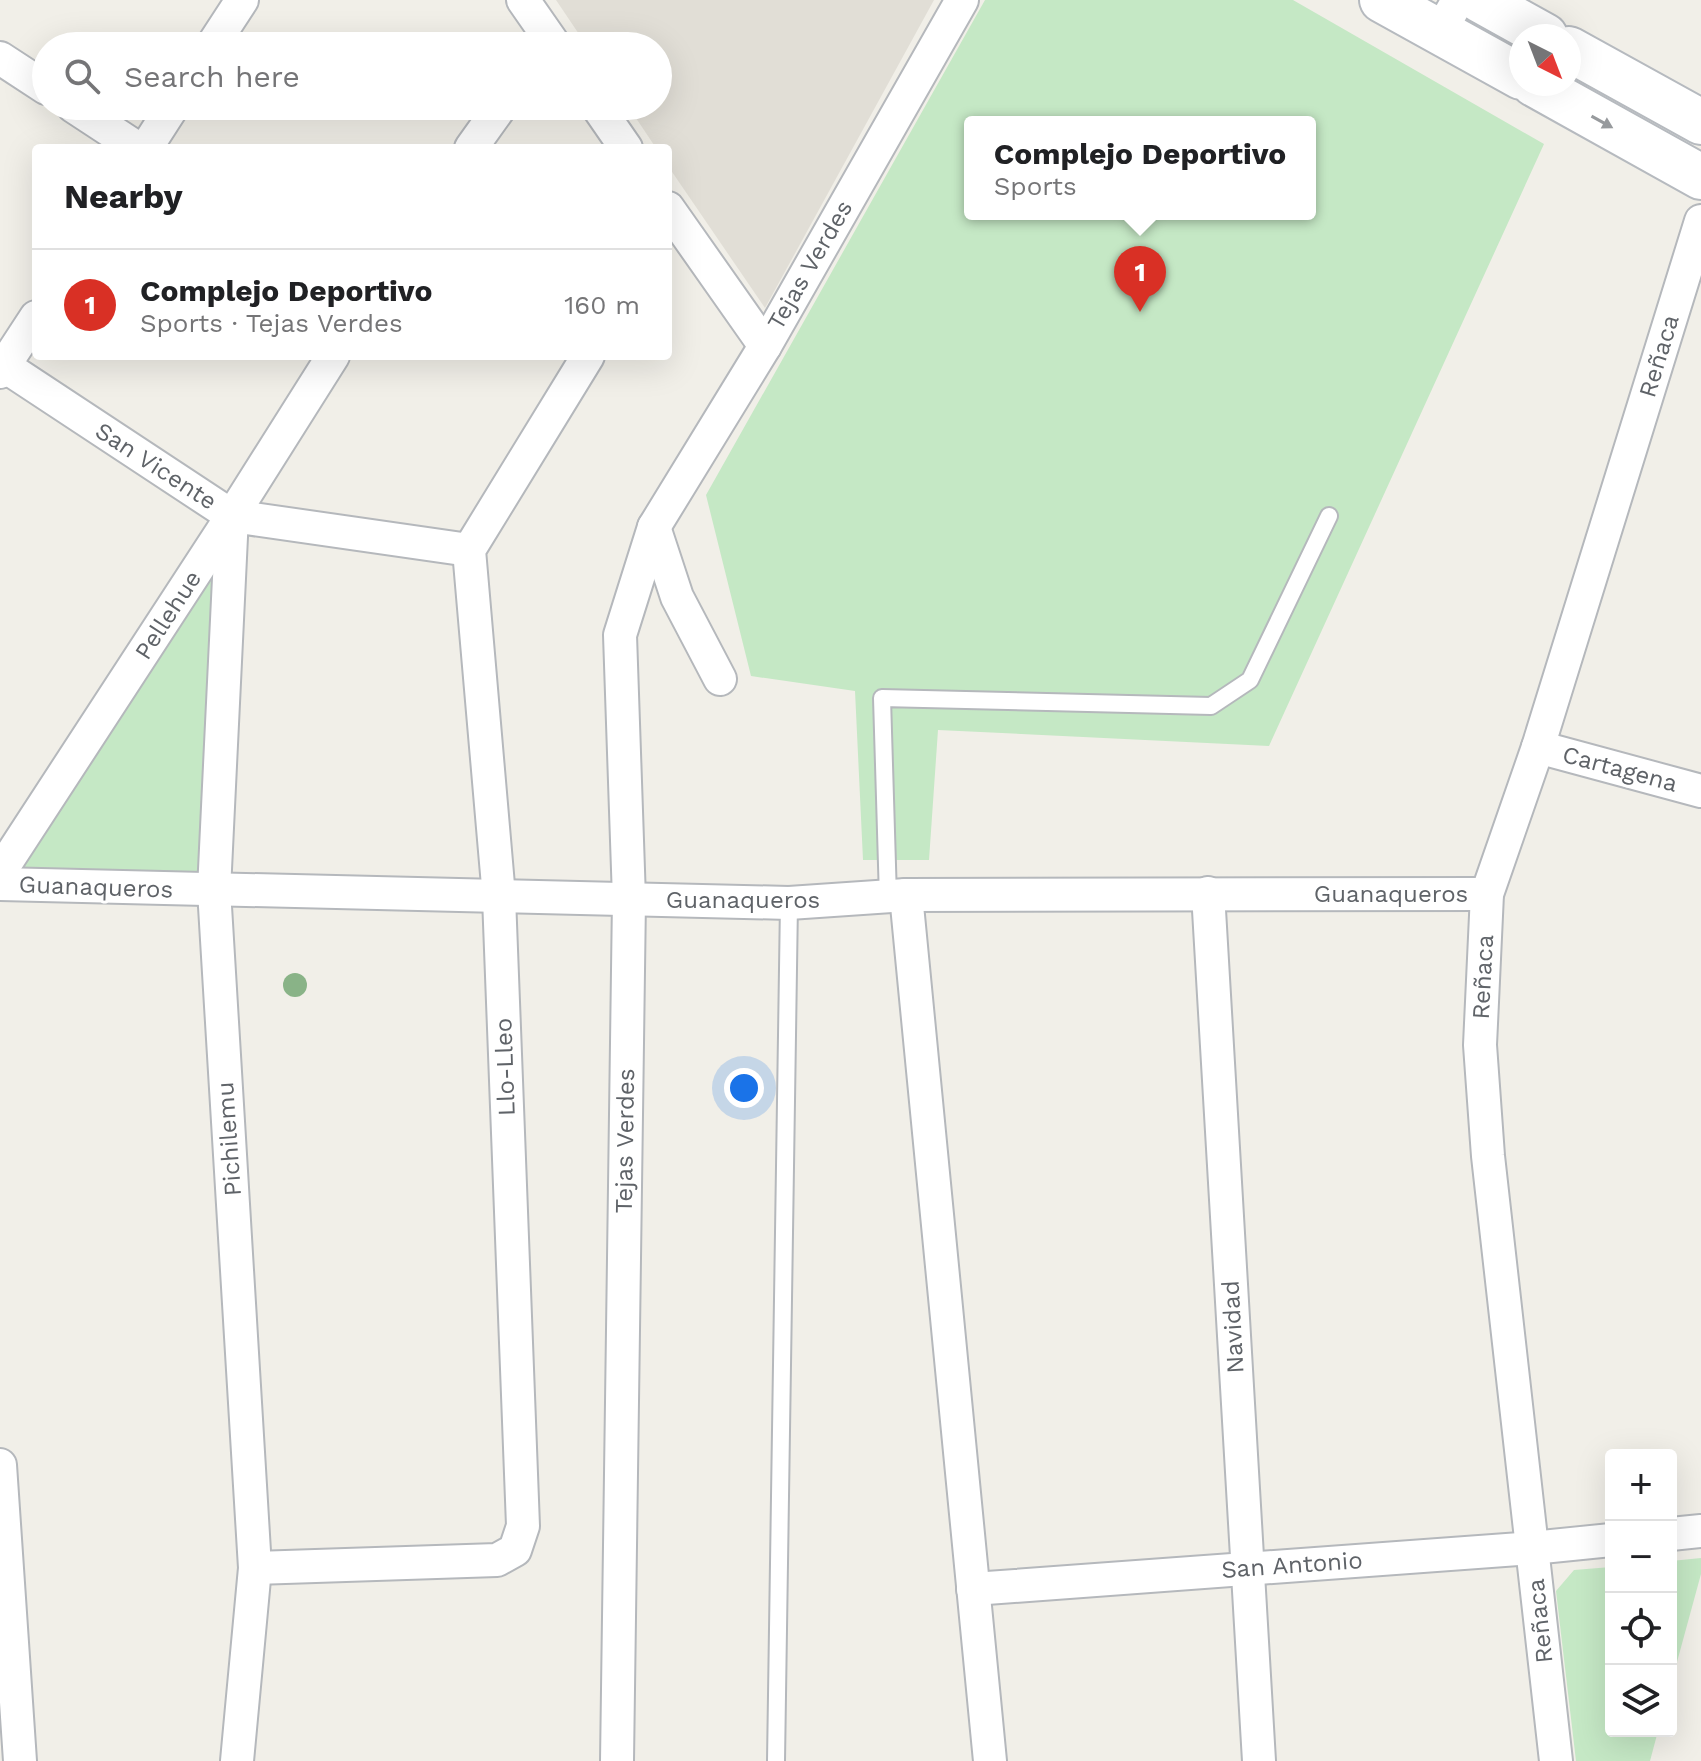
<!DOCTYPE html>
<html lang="en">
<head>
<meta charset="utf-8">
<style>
  :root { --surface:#fff; --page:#f6f6f6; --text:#202124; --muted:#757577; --line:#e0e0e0; --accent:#d93025 }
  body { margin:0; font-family:"Work Sans",sans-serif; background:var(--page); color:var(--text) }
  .controls { position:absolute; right:24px; bottom:24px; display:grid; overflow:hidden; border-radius:8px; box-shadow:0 8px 32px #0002 }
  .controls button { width:72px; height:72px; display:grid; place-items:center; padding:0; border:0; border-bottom:2px solid var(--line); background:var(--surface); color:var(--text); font:40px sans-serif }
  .compass { position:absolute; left:1509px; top:24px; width:72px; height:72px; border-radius:50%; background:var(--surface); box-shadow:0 8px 32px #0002; rotate:138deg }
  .you { position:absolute; left:744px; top:1088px; width:28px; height:28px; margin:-20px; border:6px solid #fff; border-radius:50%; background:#1a73e8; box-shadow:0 0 0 12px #1a73e833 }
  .badge { display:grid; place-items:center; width:52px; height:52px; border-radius:50%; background:var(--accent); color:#fff; font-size:26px; font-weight:700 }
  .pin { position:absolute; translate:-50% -66px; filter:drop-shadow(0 2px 4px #0008) }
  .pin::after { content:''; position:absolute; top:42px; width:28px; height:24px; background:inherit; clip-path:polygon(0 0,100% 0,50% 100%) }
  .popup { position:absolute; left:964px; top:116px; width:352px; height:104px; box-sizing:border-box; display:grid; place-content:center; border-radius:8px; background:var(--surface); filter:drop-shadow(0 2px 6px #0005); font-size:26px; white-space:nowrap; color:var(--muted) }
  .popup b { font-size:30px; color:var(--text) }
  .popup::after { content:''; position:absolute; left:50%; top:100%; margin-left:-16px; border:16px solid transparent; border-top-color:var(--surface) }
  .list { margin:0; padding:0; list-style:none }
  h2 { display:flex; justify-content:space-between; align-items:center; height:104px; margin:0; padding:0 32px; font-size:34px }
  h2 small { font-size:26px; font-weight:400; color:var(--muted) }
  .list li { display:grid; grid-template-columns:52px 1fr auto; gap:24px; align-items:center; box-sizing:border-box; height:112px; padding:0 32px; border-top:2px solid var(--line) }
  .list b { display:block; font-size:30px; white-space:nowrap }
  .list p { margin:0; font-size:26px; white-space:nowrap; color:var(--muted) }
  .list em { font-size:26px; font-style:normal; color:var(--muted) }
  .icon { flex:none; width:44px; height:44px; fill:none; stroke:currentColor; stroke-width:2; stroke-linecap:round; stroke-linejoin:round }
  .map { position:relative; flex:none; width:1701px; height:1761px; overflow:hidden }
  .search { position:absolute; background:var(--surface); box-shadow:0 8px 32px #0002; left:32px; top:32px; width:640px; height:88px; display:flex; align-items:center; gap:20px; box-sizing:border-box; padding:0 28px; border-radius:44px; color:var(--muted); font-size:30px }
  .panel { position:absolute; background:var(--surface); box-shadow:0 8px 32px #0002; left:32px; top:144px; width:640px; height:216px; border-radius:8px }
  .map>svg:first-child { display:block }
  .education { fill:#e1ded6 }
  .green { fill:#c5e8c5; fill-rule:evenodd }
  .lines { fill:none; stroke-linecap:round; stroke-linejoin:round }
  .lane-casing { stroke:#b5b8bc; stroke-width:20 }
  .street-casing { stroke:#b5b8bc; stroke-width:36 }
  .secondary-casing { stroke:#b6babf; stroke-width:48 }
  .lane { stroke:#fff; stroke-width:16 }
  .street { stroke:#fff; stroke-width:32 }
  .secondary { stroke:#fff; stroke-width:44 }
  .tree { fill:#89b387 }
  .oneway { fill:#979a9d }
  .labels { text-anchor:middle; stroke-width:6; stroke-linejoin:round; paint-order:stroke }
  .street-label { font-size:24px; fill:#5f6368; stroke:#fff }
</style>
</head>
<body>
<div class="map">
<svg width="1701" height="1761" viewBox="0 0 1701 1761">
  <rect width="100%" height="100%" fill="#f1efe8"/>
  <!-- education -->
  <path class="education" d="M556,0H934L765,308L668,166V148H656L628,106H658V46H587Z"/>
  <!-- green -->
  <g class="green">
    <path d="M985,0H1293L1544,144L1269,746L938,730L929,860H863L855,691L751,676L706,495ZM970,122H1310V214H970Z"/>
    <path d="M213,575L200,874L16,869Z"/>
    <path d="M1701,1558V1574L1671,1684V1561Z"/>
    <path d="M1611,1567V1731H1658L1650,1761H1576L1556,1591L1574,1570Z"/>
  </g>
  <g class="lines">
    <defs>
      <g id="lane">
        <path d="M888,898L882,698L1211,706L1250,680L1329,516"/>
        <path d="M776,1761L789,903"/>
      </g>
      <g id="street">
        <path d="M523,0L555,46"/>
        <path d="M1440,32L1458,0"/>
        <path d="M212,46L242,0"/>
        <path d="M0,58L46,88"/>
        <path d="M73,106L137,148"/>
        <path d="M597,106L626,148"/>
        <path d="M146,148L173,106"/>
        <path d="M471,148L501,106"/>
        <path d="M668,208L765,346"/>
        <path d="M0,363L232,516L469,550"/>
        <path d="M0,372L36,317"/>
        <path d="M232,516L214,890L255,1568L237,1761"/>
        <path d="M654,527L677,597L720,679"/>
        <path d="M1538,747L1701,791"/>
        <path d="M0,872L232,516L333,356"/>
        <path d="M0,884L789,903L906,895L1487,894"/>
        <path d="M1208,893L1259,1761"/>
        <path d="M906,895L990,1761"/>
        <path d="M0,1465L20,1761"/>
        <path d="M1671,1534L1701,1531"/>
        <path d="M255,1568L497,1560L515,1550L523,1526L499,897L469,550L588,356"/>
        <path d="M973,1589L1532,1548L1611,1540"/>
        <path d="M617,1761L629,899L620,635L654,527L765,346L962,0"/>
        <path d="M1556,1761L1488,1156L1480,1045L1487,894L1538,747L1701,221"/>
      </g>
      <g id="secondary">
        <path d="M1382,0L1521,77"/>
        <path d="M1480,0L1545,36"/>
        <path d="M1569,49L1701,122"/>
        <path d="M1534,84L1701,177"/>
      </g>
    </defs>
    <!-- lane casing -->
    <use href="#lane" class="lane-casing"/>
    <!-- street casing -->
    <use href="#street" class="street-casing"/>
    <!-- secondary casing -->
    <use href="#secondary" class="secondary-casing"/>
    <!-- lane -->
    <use href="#lane" class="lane"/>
    <!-- street -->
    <use href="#street" class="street"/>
    <!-- secondary -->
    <use href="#secondary" class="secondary"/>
  </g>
  <!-- trees -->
  <circle class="tree" cx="295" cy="985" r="12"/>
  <!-- one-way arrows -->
  <defs><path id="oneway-solid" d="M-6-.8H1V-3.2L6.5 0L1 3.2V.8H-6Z" transform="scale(2)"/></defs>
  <use class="oneway" href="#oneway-solid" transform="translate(1602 122) rotate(29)"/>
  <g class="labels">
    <!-- street labels -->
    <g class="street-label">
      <text transform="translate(810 265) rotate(-60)" y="8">Tejas Verdes</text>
      <text transform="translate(1659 356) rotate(-73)" y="8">Reñaca</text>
      <text transform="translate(156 466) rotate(33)" y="8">San Vicente</text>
      <text transform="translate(168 615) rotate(-57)" y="8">Pellehue</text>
      <text transform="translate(1620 769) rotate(15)" y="8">Cartagena</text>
      <text transform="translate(96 887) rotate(2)" y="8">Guanaqueros</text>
      <text x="1391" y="902">Guanaqueros</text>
      <text x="743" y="908">Guanaqueros</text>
      <text transform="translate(1483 977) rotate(-87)" y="8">Reñaca</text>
      <text transform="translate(505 1067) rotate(-92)" y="8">Llo-Lleo</text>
      <text transform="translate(229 1139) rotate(-94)" y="8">Pichilemu</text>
      <text transform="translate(625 1141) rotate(-89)" y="8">Tejas Verdes</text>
      <text transform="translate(1233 1327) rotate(-93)" y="8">Navidad</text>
      <text transform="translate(1292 1565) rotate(-4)" y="8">San Antonio</text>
      <text transform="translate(1540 1621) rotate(-96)" y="8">Reñaca</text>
    </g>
  </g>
</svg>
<div class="controls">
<button>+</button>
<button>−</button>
<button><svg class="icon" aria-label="locate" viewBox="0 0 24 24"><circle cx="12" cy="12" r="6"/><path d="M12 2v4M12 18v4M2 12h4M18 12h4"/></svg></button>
<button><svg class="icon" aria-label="layers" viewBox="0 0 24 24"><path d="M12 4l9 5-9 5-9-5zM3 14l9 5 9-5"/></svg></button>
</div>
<svg class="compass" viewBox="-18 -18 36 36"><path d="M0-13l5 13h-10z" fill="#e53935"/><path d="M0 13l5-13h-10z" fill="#757577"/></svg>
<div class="you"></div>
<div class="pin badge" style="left:1140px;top:312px">1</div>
<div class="popup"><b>Complejo Deportivo</b>Sports</div>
<div class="search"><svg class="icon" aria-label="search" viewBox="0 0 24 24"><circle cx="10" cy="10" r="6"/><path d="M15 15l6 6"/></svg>Search here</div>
<section class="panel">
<h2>Nearby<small></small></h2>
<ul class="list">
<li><span class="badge">1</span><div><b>Complejo Deportivo</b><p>Sports · Tejas Verdes</p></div><em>160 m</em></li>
</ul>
</section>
</div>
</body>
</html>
